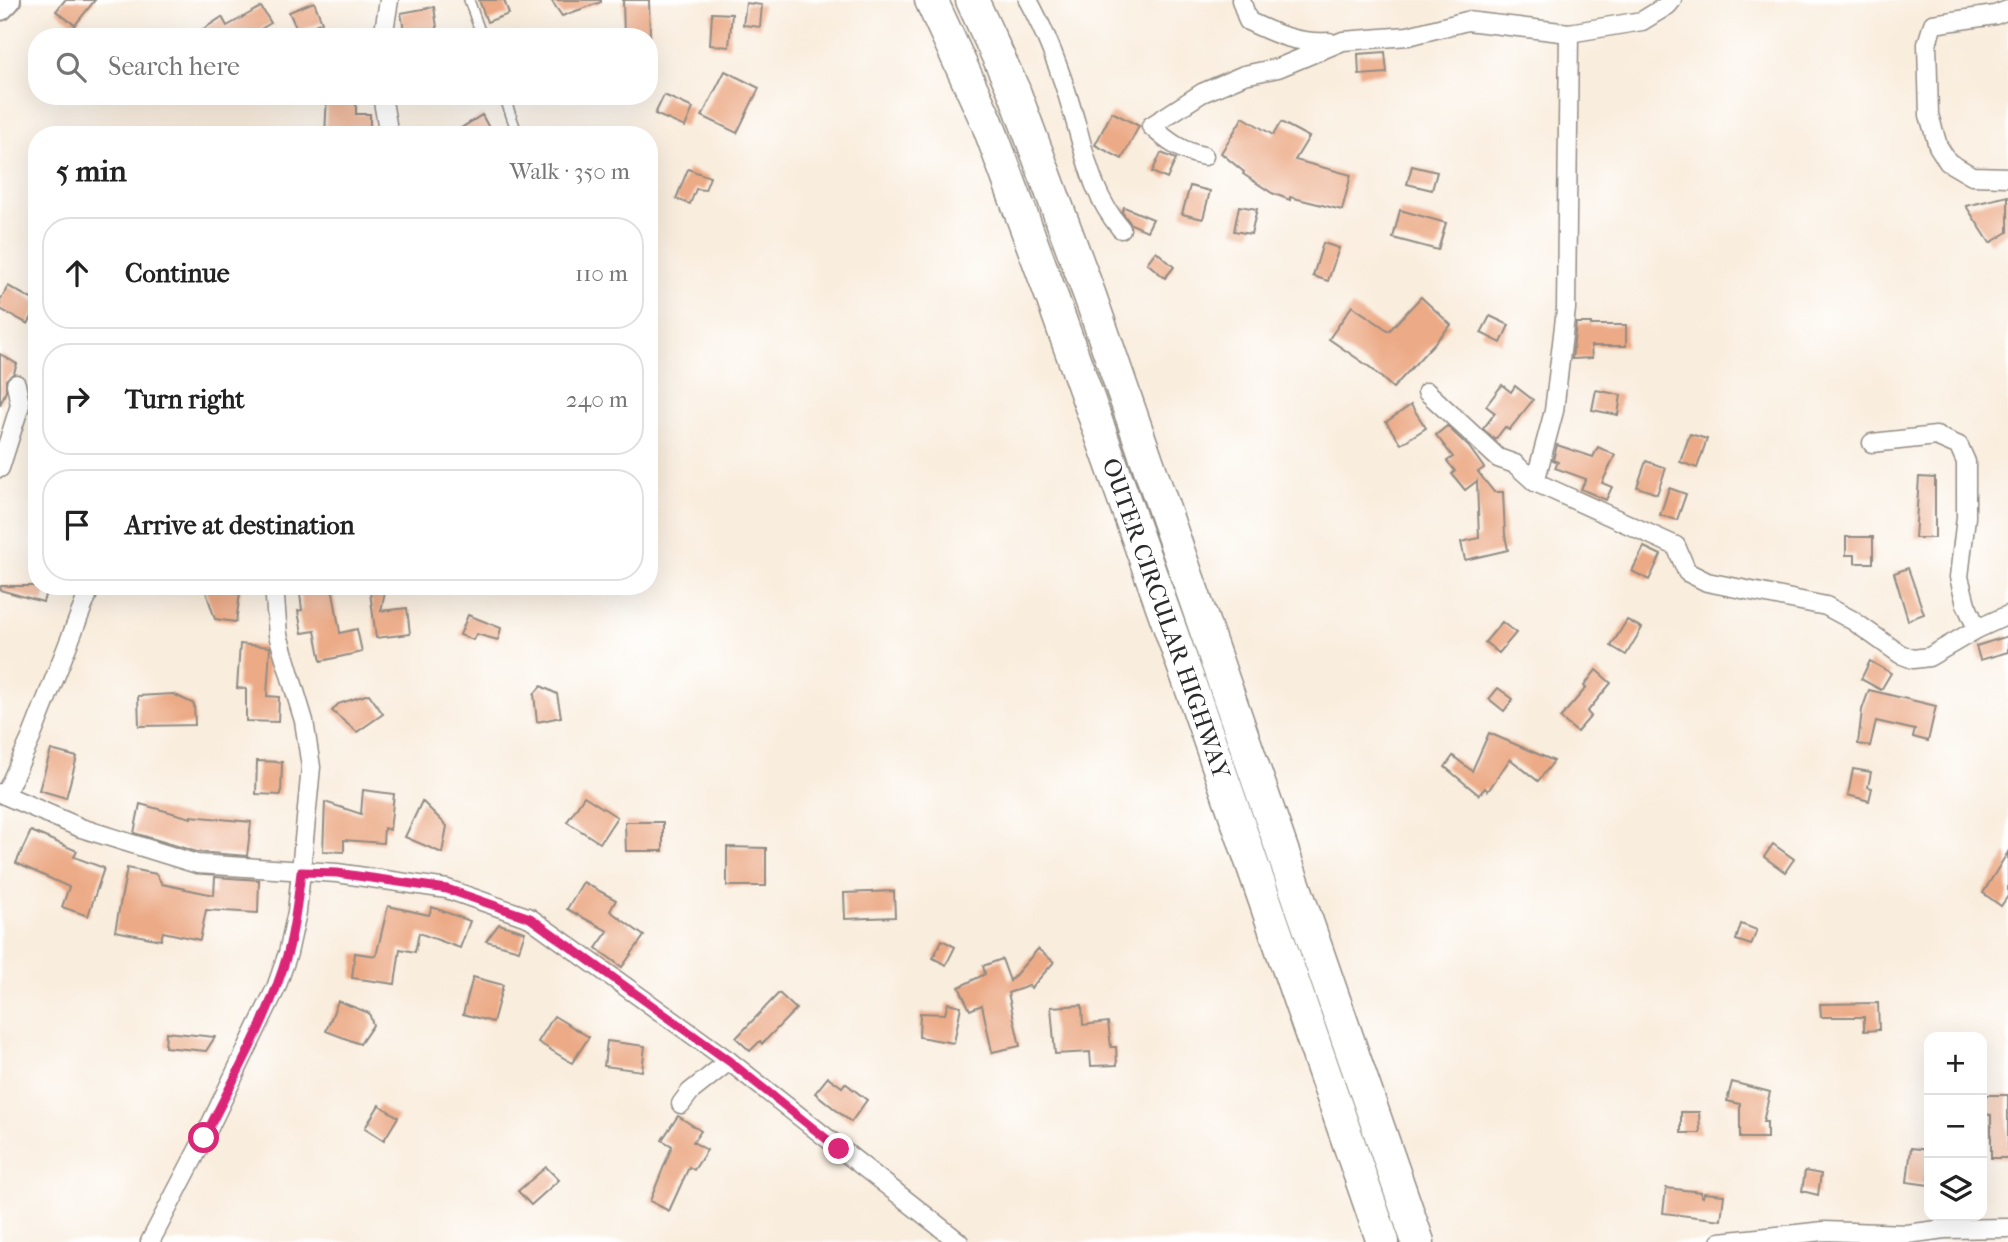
<!DOCTYPE html>
<html lang="en">
<head>
<meta charset="utf-8">
<style>
  :root { --surface:#fff; --page:#f2f2f2; --text:#222; --muted:#767676; --line:#e0e0e0 }
  body { margin:0; font-family:"IM FELL French Canon",serif; background:var(--page); color:var(--text) }
  .controls { position:absolute; right:21px; bottom:21px; display:grid; overflow:hidden; border-radius:14px; box-shadow:0 7px 28px #0002 }
  .controls button { width:63px; height:63px; display:grid; place-items:center; padding:0; border:0; border-bottom:2px solid var(--line); background:var(--surface); color:var(--text); font:35px sans-serif }
  .stop { position:absolute; width:21px; height:21px; margin:-16px; border:5px solid #db2777; border-radius:50%; background:#fff }
  .stop.end { background:#db2777; border-color:#fff; box-shadow:0 2px 7px #0008 }
  .list { margin:0; padding:0; list-style:none }
  h2 { display:flex; justify-content:space-between; align-items:center; height:91px; margin:0; padding:0 28px; font-size:30px }
  h2 small { font-size:23px; font-weight:400; color:var(--muted) }
  .list li { display:grid; grid-template-columns:46px 1fr auto; gap:21px; align-items:center; box-sizing:border-box; height:112px; margin:0 14px 14px; padding:0 14px; border:2px solid var(--line); border-radius:28px }
  .list b { display:block; font-size:26px; white-space:nowrap }
  .list em { font-size:23px; font-style:normal; color:var(--muted) }
  .icon { flex:none; width:38px; height:38px; fill:none; stroke:currentColor; stroke-width:2; stroke-linecap:round; stroke-linejoin:round }
  .map { position:relative; flex:none; width:2008px; height:1242px; overflow:hidden }
  .search { position:absolute; background:var(--surface); box-shadow:0 7px 28px #0002; left:28px; top:28px; width:630px; height:77px; display:flex; align-items:center; gap:18px; box-sizing:border-box; padding:0 24px; border-radius:28px; color:var(--muted); font-size:26px }
  .panel { position:absolute; background:var(--surface); box-shadow:0 7px 28px #0002; left:28px; top:126px; width:630px; height:469px; border-radius:28px }
  .map>svg:first-child { display:block }
  .building { fill:#ecaa86 }
  .lines { fill:none; stroke-linecap:round; stroke-linejoin:round }
  .lane-casing { stroke:#928c84; stroke-width:12 }
  .street-casing { stroke:#928c84; stroke-width:21 }
  .primary-casing { stroke:#928c84; stroke-width:30 }
  .highway-casing { stroke:#928c84; stroke-width:35 }
  .lane { stroke:#fff; stroke-width:9 }
  .street { stroke:#fff; stroke-width:18 }
  .primary { stroke:#fff; stroke-width:26 }
  .highway { stroke:#fff; stroke-width:32 }
  .route { stroke:#db2777; stroke-width:9 }
  .labels { text-anchor:middle; stroke-width:5; stroke-linejoin:round; paint-order:stroke }
  .street-label { font-size:24px; fill:#2b2b2b; stroke:#fff }
</style>
</head>
<body>
<div class="map">
<svg width="2008" height="1242" viewBox="0 0 2008 1242">
  <rect width="100%" height="100%" fill="#fff"/>
  <filter id="ink" filterUnits="userSpaceOnUse"><feTurbulence type="fractalNoise" baseFrequency=".0143" numOctaves="2"/><feDisplacementMap in="SourceGraphic" scale="14" xChannelSelector="R" yChannelSelector="G"/><feConvolveMatrix kernelMatrix="1 2 1 2 8 2 1 2 1" color-interpolation-filters="sRGB"/></filter>
  <filter id="wash" filterUnits="userSpaceOnUse"><feTurbulence type="fractalNoise" baseFrequency=".00686" numOctaves="4" result="noise"/><feDisplacementMap in="SourceGraphic" scale="28" xChannelSelector="R" yChannelSelector="G"/><feGaussianBlur stdDeviation="1.57" result="paint"/><feColorMatrix in="noise" values="0 0 0 0 0 0 0 0 0 0 0 0 0 0 0 0 0 1.4 0 .05"/><feComposite in="paint" operator="in"/></filter>
  <g filter="url(#wash)">
    <rect width="100%" height="100%" fill="#f9eddd"/>
    <g id="blocks">
      <!-- building -->
      <g class="building">
        <path d="M65,0H95L75,25L56,11Z"/>
        <path d="M479,0H504L509,14L487,22Z"/>
        <path d="M551,0H601V2L562,16Z"/>
        <path d="M623,0H649L650,37H624Z"/>
        <path d="M314,2L322,22L298,32L289,12Z"/>
        <path d="M746,3L762,5L760,27L743,25Z"/>
        <path d="M261,7L271,23L247,37H191L222,17L227,26Z"/>
        <path d="M434,7L438,34L405,37L401,13Z"/>
        <path d="M712,13L732,14L729,47L710,45Z"/>
        <path d="M1385,52L1387,73L1359,75L1358,54Z"/>
        <path d="M725,71L759,88L737,133L702,116Z"/>
        <path d="M664,95L693,108L685,127L655,114Z"/>
        <path d="M327,96H356V114H370V135H325Z"/>
        <path d="M1112,112L1139,126L1122,159L1095,145Z"/>
        <path d="M482,115L493,135H450Z"/>
        <path d="M1243,117L1273,135L1281,122L1309,137L1295,160L1351,175L1342,210L1290,197V200L1272,193L1243,174L1244,172L1221,153Z"/>
        <path d="M1161,153L1176,159L1167,179L1152,172Z"/>
        <path d="M1412,166L1437,172L1432,190L1407,184Z"/>
        <path d="M688,169L710,177L705,190L696,189L690,204L676,199Z"/>
        <path d="M1190,186L1210,191L1203,219L1182,214Z"/>
        <path d="M2008,196V232L1990,243L1966,206Z"/>
        <path d="M1239,206L1257,209L1251,234L1234,231Z"/>
        <path d="M1124,207L1153,219L1147,231L1131,224L1122,212Z"/>
        <path d="M1400,210L1446,223L1438,250L1393,238Z"/>
        <path d="M1323,243L1339,248L1328,281L1313,276Z"/>
        <path d="M1156,251L1174,267L1165,278L1147,263Z"/>
        <path d="M8,286L37,302V308L28,324L0,309V301Z"/>
        <path d="M1421,297L1451,325L1393,388L1371,368L1329,339L1352,306L1389,331Z"/>
        <path d="M1490,316L1509,325L1501,343L1481,333Z"/>
        <path d="M1576,323H1591V325H1626V346H1591L1592,358L1572,359Z"/>
        <path d="M0,354L17,364L14,373L6,380V391L0,405Z"/>
        <path d="M1502,385L1511,392L1515,386L1533,400L1509,430L1505,427L1495,440L1483,429L1495,413L1486,406Z"/>
        <path d="M1596,390L1621,395L1618,415L1592,410Z"/>
        <path d="M1411,405L1426,428L1401,444L1386,422Z"/>
        <path d="M1447,426L1469,447L1484,468L1478,472L1494,492H1503L1505,535L1508,550L1465,560L1461,542L1479,538L1477,481L1465,490L1452,474L1455,471L1447,461L1453,457L1436,435Z"/>
        <path d="M1690,434L1707,439L1697,468L1680,462Z"/>
        <path d="M1557,445L1593,457L1598,447L1615,455L1602,483L1612,487L1606,500L1581,489L1586,479L1555,468L1558,462L1553,460Z"/>
        <path d="M1646,461L1666,468L1657,494L1637,487Z"/>
        <path d="M1919,477L1935,478V538H1915Z"/>
        <path d="M1669,488L1686,494L1677,520L1660,515Z"/>
        <path d="M1846,537H1873V563H1855V555H1846Z"/>
        <path d="M1644,547L1661,555L1649,580L1632,571Z"/>
        <path d="M1908,568L1924,614L1908,620L1894,573Z"/>
        <path d="M1,586H48L43,602L0,590Z"/>
        <path d="M204,586H241L236,622L215,619Z"/>
        <path d="M299,586H332L340,633L357,629L362,652L321,661L315,631L302,633L298,611L302,610Z"/>
        <path d="M386,587L381,611L407,608L410,634L376,638L370,592Z"/>
        <path d="M468,615L501,628L498,640L476,634L473,640L460,635Z"/>
        <path d="M1627,620L1642,628L1626,655L1611,646Z"/>
        <path d="M1502,622L1516,633L1499,653L1485,642Z"/>
        <path d="M2008,636V652L1980,660L1976,646Z"/>
        <path d="M240,644L270,647L267,696L279,697L278,722L246,721V689L237,688Z"/>
        <path d="M1870,661L1891,673L1881,690L1861,679Z"/>
        <path d="M1596,670L1611,683L1587,712L1591,716L1577,732L1560,718L1586,688L1584,686Z"/>
        <path d="M541,686L557,694L561,717L537,722L534,694Z"/>
        <path d="M1498,688L1513,699L1504,711L1489,699Z"/>
        <path d="M1869,690L1936,706L1928,741L1913,737L1915,730L1876,721L1870,746L1858,744L1862,710Z"/>
        <path d="M173,694L194,704L195,725L139,726L138,696Z"/>
        <path d="M369,694L383,714L357,732L332,711L338,704Z"/>
        <path d="M1489,733L1533,752L1554,761L1538,781L1510,759L1488,791L1485,788L1479,795L1445,767L1453,756L1472,771Z"/>
        <path d="M51,750L77,757L66,798L39,790Z"/>
        <path d="M257,761L282,762L281,795L256,794Z"/>
        <path d="M1853,769L1871,772L1868,787L1872,788L1869,801L1848,795Z"/>
        <path d="M363,790L394,794L390,830L384,828L383,843L344,840V852L323,851L325,802L361,814Z"/>
        <path d="M584,796L617,817L600,843L567,822Z"/>
        <path d="M422,801L447,826L442,853L405,837Z"/>
        <path d="M140,804L191,818V816L251,822L247,856L197,852L134,833Z"/>
        <path d="M625,822H663V851H626Z"/>
        <path d="M31,831L77,851L74,857L104,868L88,916L62,907L69,887L16,863Z"/>
        <path d="M1773,844L1794,859L1785,872L1764,857Z"/>
        <path d="M727,847L766,848V886H727Z"/>
        <path d="M2008,852V896L2001,906L1983,893Z"/>
        <path d="M127,868L156,874L162,884L214,895L215,877L259,880L258,913L206,910L200,940L163,932L161,940L115,931Z"/>
        <path d="M583,882L616,900L610,911L644,936L622,967L596,948L608,931L567,909Z"/>
        <path d="M894,891L895,917L845,919L844,893Z"/>
        <path d="M388,906L429,915L432,907L470,921L460,948L419,933L415,952L400,949L395,984L352,978L355,953L376,956Z"/>
        <path d="M499,924L525,932L519,950L486,941Z"/>
        <path d="M1741,924L1757,930L1751,945L1736,940Z"/>
        <path d="M942,940L955,947L946,965L933,958Z"/>
        <path d="M1038,949L1054,962L1031,988L1029,986L1008,993L1020,1046L992,1052L982,1005L970,1010L959,987L985,974L983,966L1002,959L1010,981Z"/>
        <path d="M473,977L503,985L493,1022L463,1014Z"/>
        <path d="M779,993L796,1009L762,1044L760,1041L750,1051L736,1038Z"/>
        <path d="M338,1001L369,1013L373,1025L360,1044L326,1031Z"/>
        <path d="M948,1003L961,1006L954,1043L919,1037L920,1013L945,1014Z"/>
        <path d="M1878,1003L1879,1030L1864,1031V1017H1821L1820,1004Z"/>
        <path d="M1082,1005L1083,1025L1108,1022L1111,1047H1116L1117,1065L1091,1066L1090,1052L1055,1054L1051,1007Z"/>
        <path d="M554,1016L589,1037L572,1063L538,1042Z"/>
        <path d="M166,1032L215,1037L206,1051L165,1047Z"/>
        <path d="M607,1041L645,1046L642,1071L604,1066Z"/>
        <path d="M828,1077L842,1087L845,1083L867,1100L851,1122L815,1093Z"/>
        <path d="M1732,1082L1770,1092L1763,1122H1767V1138H1740V1104L1727,1101Z"/>
        <path d="M1982,1095H2008V1158H1991V1115L1982,1114Z"/>
        <path d="M379,1105L398,1117L384,1140L365,1128Z"/>
        <path d="M1681,1112H1699L1700,1133H1681Z"/>
        <path d="M678,1116L701,1131L693,1142L707,1150L694,1170L689,1167L669,1211L650,1201L672,1146L662,1140Z"/>
        <path d="M1911,1148L1929,1150V1185L1907,1182Z"/>
        <path d="M546,1167L559,1180L531,1205L518,1191Z"/>
        <path d="M1805,1171L1821,1174L1818,1195L1802,1191Z"/>
        <path d="M1666,1188L1701,1192V1196L1703,1197L1704,1193L1724,1195L1721,1220L1663,1213Z"/>
      </g>
    </g>
  </g>
  <g filter="url(#ink)">
    <use href="#blocks" fill-opacity="0" stroke="#928c84" stroke-width="2"/>
    <g class="lines">
      <defs>
        <g id="lane">
          <path d="M469,0L482,37"/>
          <path d="M504,96L518,135"/>
        </g>
        <g id="street">
          <path d="M1028,0C1047,35 1061,72 1072,110C1086,155 1090,192 1121,229"/>
          <path d="M1241,0L1248,21C1275,34 1298,44 1329,42"/>
          <path d="M2008,10L1995,15L1933,24L1927,44L1929,115L1938,146L1948,162L1972,176L2008,177"/>
          <path d="M1569,33L1566,309L1554,411L1535,482L1676,546L1687,572L1707,582L1826,606L1852,620L1900,654L1913,659L1929,657L1977,629L2008,615"/>
          <path d="M383,37L389,0"/>
          <path d="M382,96L389,135"/>
          <path d="M1204,156C1182,152 1167,141 1151,126L1202,93L1244,75L1278,68L1343,41L1408,36L1467,21L1569,33L1642,21L1668,5L1672,0"/>
          <path d="M1427,392L1498,458L1515,464L1535,482"/>
          <path d="M1872,443L1936,436L1959,446L1966,462V517L1959,577L1966,604L1977,629"/>
          <path d="M0,468L20,405L16,384"/>
          <path d="M0,793L81,828L197,864L337,873L447,889L530,918L729,1061L959,1242"/>
          <path d="M5,795L31,738L91,586"/>
          <path d="M681,1104L690,1092L729,1061"/>
          <path d="M150,1242L204,1138L276,988L288,953L297,912L311,767L304,721L278,635L274,586"/>
          <path d="M1720,1242L1824,1231L1907,1234L1945,1229L2008,1228"/>
        </g>
        <path id="primary" d="M0,7L7,0"/>
        <g id="highway">
          <path id="s1" d="M931,0L987,122L1053,300L1194,696L1383,1242"/>
          <path d="M972,0L1014,91L1090,296L1418,1242"/>
        </g>
      </defs>
      <!-- lane casing -->
      <use href="#lane" class="lane-casing"/>
      <!-- street casing -->
      <use href="#street" class="street-casing"/>
      <!-- primary casing -->
      <use href="#primary" class="primary-casing"/>
      <!-- highway casing -->
      <use href="#highway" class="highway-casing"/>
      <!-- lane -->
      <use href="#lane" class="lane"/>
      <!-- street -->
      <use href="#street" class="street"/>
      <!-- primary -->
      <use href="#primary" class="primary"/>
      <!-- highway -->
      <use href="#highway" class="highway"/>
    </g>
  </g>
  <g class="lines" filter="url(#ink)">
    <!-- route -->
    <path class="route" d="M204,1138C234,1078 270,1016 288,952C295,925 298,899 301,872L337,873L447,889L530,918L729,1061L839,1149"/>
  </g>
  <g class="labels">
    <!-- street labels -->
    <g class="street-label">
      <text dy="8" stroke="none"><textPath href="#s1" startOffset="662">OUTER CIRCULAR HIGHWAY</textPath></text>
    </g>
  </g>
</svg>
<div class="controls">
<button>+</button>
<button>−</button>
<button><svg class="icon" aria-label="layers" viewBox="0 0 24 24"><path d="M12 4l9 5-9 5-9-5zM3 14l9 5 9-5"/></svg></button>
</div>
<div class="stop" style="left:204px;top:1138px"></div>
<div class="stop end" style="left:839px;top:1149px"></div>
<div class="search"><svg class="icon" aria-label="search" viewBox="0 0 24 24"><circle cx="10" cy="10" r="6"/><path d="M15 15l6 6"/></svg>Search here</div>
<section class="panel">
<h2>5 min<small>Walk · 350 m</small></h2>
<ul class="list">
<li><svg class="icon" aria-label="ahead" viewBox="0 0 24 24"><path d="M12 20V5M6 11l6-6 6 6"/></svg><div><b>Continue</b></div><em>110 m</em></li>
<li><svg class="icon" aria-label="right" viewBox="0 0 24 24"><path d="M7 20v-9h11M14 6l5 5-5 5"/></svg><div><b>Turn right</b></div><em>240 m</em></li>
<li><svg class="icon" aria-label="arrive" viewBox="0 0 24 24"><path d="M6 21V4h12l-3 4 3 4H6"/></svg><div><b>Arrive at destination</b></div></li>
</ul>
</section>
</div>
</body>
</html>
